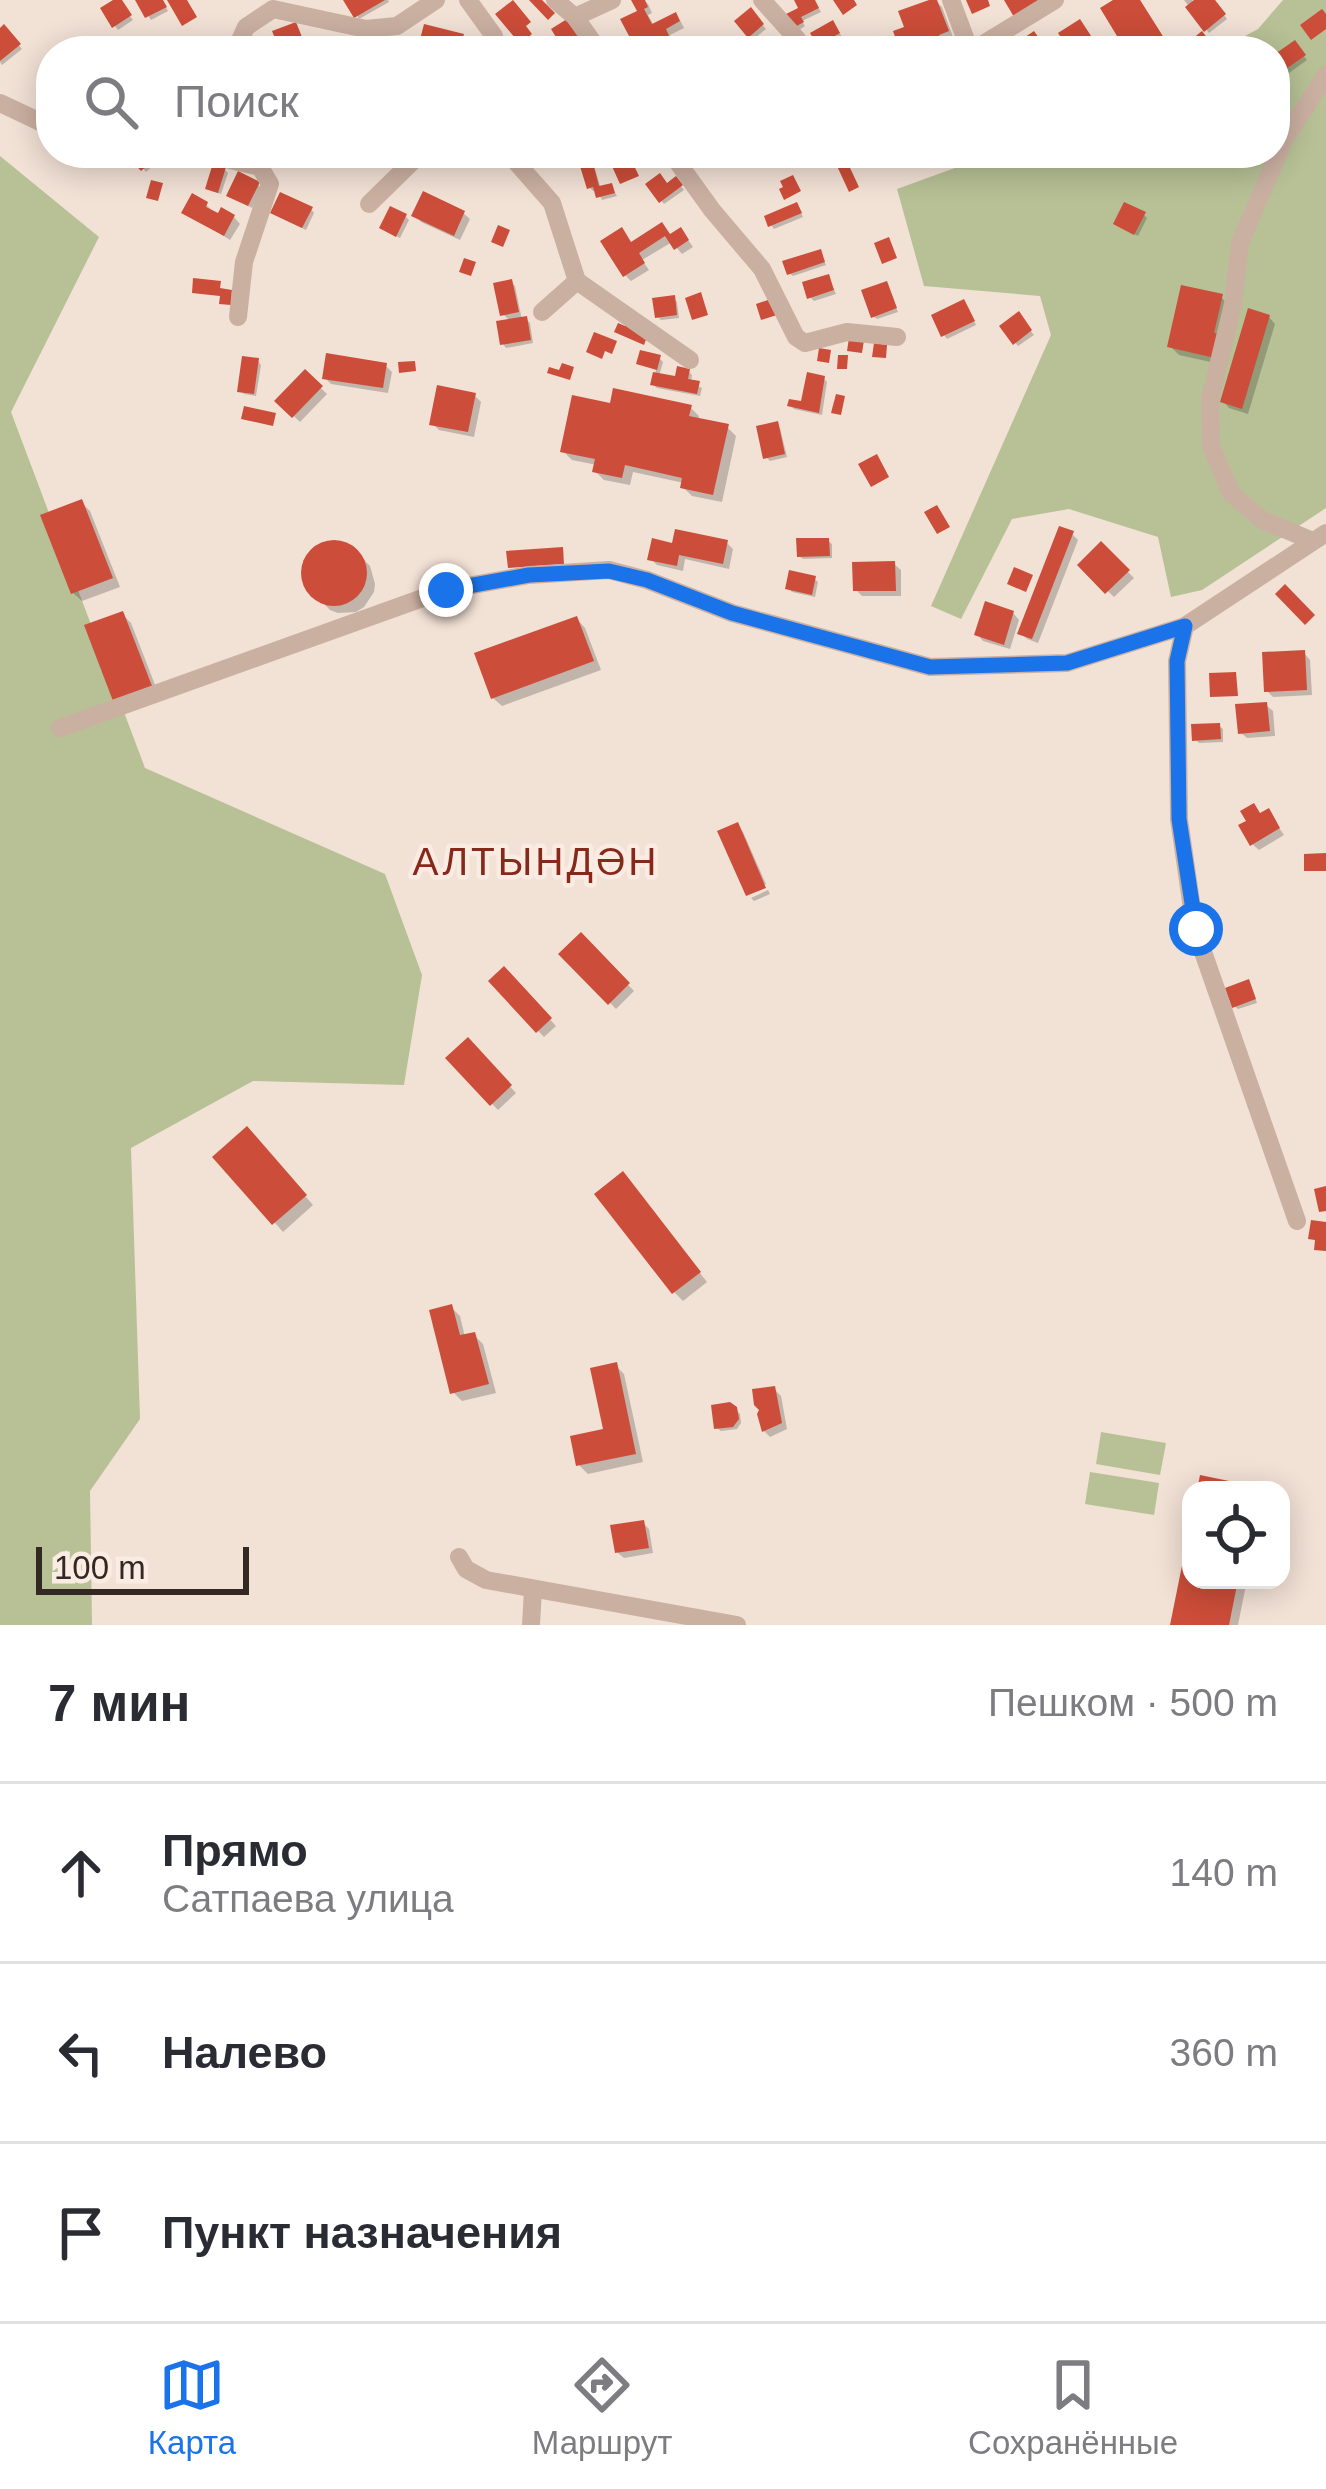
<!DOCTYPE html>
<html lang="ru">
<head>
<meta charset="utf-8">
<style>
  :root { --surface:#fff; --page:#f7f7f7; --text:#2b2b33; --muted:#7c7c81; --line:#e1e1e2; --accent:#1a73e8 }
  body { margin:0; font-family:Helvetica,sans-serif; background:var(--page); color:var(--text) }
  .controls { position:absolute; right:36px; bottom:36px; display:grid; overflow:hidden; border-radius:24px; box-shadow:0 6px 30px #0003 }
  .controls button { width:108px; height:108px; display:grid; place-items:center; padding:0; border:0; border-bottom:3px solid var(--line); background:var(--surface); color:var(--text); font:60px sans-serif }
  .scale { position:absolute; left:36px; bottom:30px; width:213px; box-sizing:border-box; padding-left:12px; border:6px solid #342824; border-top:0; font-size:33px; line-height:42px; white-space:nowrap; color:#342824; -webkit-text-stroke:9px #faece2; paint-order:stroke }
  .stop { position:absolute; width:36px; height:36px; margin:-27px; border:9px solid #1a73e8; border-radius:50%; background:#fff }
  .stop.end { background:#1a73e8; border-color:#fff; box-shadow:0 3px 12px #0008 }
  .list { margin:0; padding:0; list-style:none }
  h2 { display:flex; justify-content:space-between; align-items:center; height:156px; margin:0; padding:0 48px; font-size:51px }
  h2 small { font-size:39px; font-weight:400; color:var(--muted) }
  .list li { display:grid; grid-template-columns:78px 1fr auto; gap:36px; align-items:center; box-sizing:border-box; height:180px; padding:0 48px; border-top:3px solid var(--line) }
  .list b { display:block; font-size:45px; white-space:nowrap }
  .list p { margin:0; font-size:39px; white-space:nowrap; color:var(--muted) }
  .list em { font-size:39px; font-style:normal; color:var(--muted) }
  .icon { flex:none; width:66px; height:66px; fill:none; stroke:currentColor; stroke-width:2; stroke-linecap:round; stroke-linejoin:round }
  .map { position:relative; flex:none; width:1326px; height:1625px; overflow:hidden }
  .search { position:absolute; background:var(--surface); box-shadow:0 6px 30px #0003; left:36px; right:36px; top:36px; height:132px; display:flex; align-items:center; gap:30px; box-sizing:border-box; padding:0 42px; border-radius:48px; color:var(--muted); font-size:45px }
  .sheet { height:696px; background:var(--surface) }
  nav { display:flex; justify-content:space-around; align-items:center; box-sizing:border-box; height:168px; border-top:3px solid var(--line); background:var(--surface); font-size:33px; color:var(--muted) }
  nav a { display:grid; justify-items:center; gap:6px }
  nav .on { color:var(--accent) }
  .map>svg:first-child { display:block }
  .green { fill:#b7c195 }
  .shadow { fill:#0003 }
  .building { fill:#cc4d39 }
  .lines { fill:none; stroke-linecap:round; stroke-linejoin:round }
  .minor { stroke:#cab0a1; stroke-width:18 }
  .route { stroke:#1a73e8; stroke-width:15 }
  .labels { text-anchor:middle; stroke-width:9; stroke-linejoin:round; paint-order:stroke }
  .quarter-label { font-size:39px; letter-spacing:3px; fill:#86281a; stroke:#faece2 }
</style>
</head>
<body>
<div class="map">
<svg width="1326" height="1625" viewBox="0 0 1326 1625">
  <rect width="100%" height="100%" fill="#f2e1d5"/>
  <!-- green -->
  <g class="green">
    <path d="M1283,0H1326V508L1202,590L1171,597L1158,537L1069,509L1012,519L961,619L931,606L1051,335L1040,296L924,286L897,189L996,153H1275V51H1217L1258,29Z"/>
    <path d="M0,156L99,237L11,412L145,768L385,874L422,975L404,1085L253,1081L131,1148L140,1419L90,1491L92,1625H0Z"/>
    <path d="M1101,1432L1166,1443L1160,1475L1096,1464Z"/>
    <path d="M1090,1472L1159,1483L1154,1515L1085,1504Z"/>
  </g>
  <!-- shadow -->
  <g class="shadow">
    <path d="M118,0L133,20L118,30L115,26Z"/>
    <path d="M138,0H162L168,11L151,20Z"/>
    <path d="M348,0H388L389,2L359,19Z"/>
    <path d="M638,0H643L648,4L652,13L648,15L654,26L675,15L681,22L684,28L670,35L674,45L664,51H641V12Z"/>
    <path d="M800,0H814L821,12L802,21L805,26L799,30L795,26L802,9Z"/>
    <path d="M1119,0H1140L1172,51H1163L1157,42L1142,51H1112L1121,37Z"/>
    <path d="M1184,0H1192L1194,3L1199,0H1213L1227,19L1209,33Z"/>
    <path d="M936,1L942,7L953,37L943,41L947,51H938L936,43L917,50L914,47L906,50L900,43L908,29Z"/>
    <path d="M751,11L766,29L755,38L766,51H749L747,48L756,42L738,21Z"/>
    <path d="M836,27L842,37L823,47L819,44Z"/>
    <path d="M4,28L22,49L2,65L0,62V32Z"/>
    <path d="M463,37L469,43L467,51H420Z"/>
    <path d="M1037,38L1044,48L1048,45L1053,51H1024Z"/>
    <path d="M1294,44L1307,60L1289,73L1276,57Z"/>
    <path d="M130,153H154L160,160L146,172Z"/>
    <path d="M185,153H213V161L189,162Z"/>
    <path d="M851,153H874L856,161Z"/>
    <path d="M591,163L594,166L601,189L611,186L617,196L602,200L597,190L593,191L590,188Z"/>
    <path d="M224,169L228,173L221,194L212,191L208,188Z"/>
    <path d="M676,180L684,190L664,204L649,185L668,186Z"/>
    <path d="M258,185L262,188L252,208L233,198Z"/>
    <path d="M206,205L213,211L211,213L234,217L240,224L230,240L185,212Z"/>
    <path d="M797,205L803,217L774,229L771,225Z"/>
    <path d="M311,209L314,213L306,230L277,216Z"/>
    <path d="M463,213L470,219L460,240L421,222L415,215Z"/>
    <path d="M1144,215L1147,218L1138,236L1120,227Z"/>
    <path d="M405,216L409,220L400,238L386,231Z"/>
    <path d="M662,226L671,236L686,237L693,247L682,254L672,242L642,260L649,270L631,281L625,275L632,244Z"/>
    <path d="M820,252L826,265L793,276L789,273Z"/>
    <path d="M828,277L836,294L814,301L810,297Z"/>
    <path d="M511,282L515,286L522,320L526,319L530,323L533,343L506,348L503,344L511,322L503,314Z"/>
    <path d="M886,284L898,312L877,319L873,316Z"/>
    <path d="M1221,297L1230,306L1224,365L1179,355L1170,346Z"/>
    <path d="M674,299L677,302L679,318L661,320L657,316Z"/>
    <path d="M967,306L976,325L947,339L944,335Z"/>
    <path d="M1018,315L1034,335L1018,346L1003,327Z"/>
    <path d="M1269,317L1275,324L1248,414L1229,408L1223,401Z"/>
    <path d="M659,358L663,362L659,376L677,380L689,372L692,375L691,383L702,388L700,396L657,388L653,384L656,370L640,363Z"/>
    <path d="M258,361L261,365L256,396L244,394L240,391Z"/>
    <path d="M386,366L392,372L388,393L331,384L325,378Z"/>
    <path d="M305,373L327,394L300,422L278,401Z"/>
    <path d="M823,378L827,382L822,415L794,409L790,405H803Z"/>
    <path d="M475,396L481,402L474,437L439,430L433,424Z"/>
    <path d="M690,407L699,416L698,421L727,427L736,436L722,502L692,496L683,487L684,483L633,472L630,485L604,480L595,471L597,465L572,460L563,451Z"/>
    <path d="M777,424L780,428L787,457L770,461L766,457Z"/>
    <path d="M81,502L90,511L120,587L82,601L73,593Z"/>
    <path d="M1072,534L1078,540L1038,643L1027,639L1021,633Z"/>
    <path d="M828,541L832,544V558L803,559L799,556Z"/>
    <path d="M336,543L353,549L370,566L375,584L374,592L364,607L356,612L338,613L330,610L307,586L304,568L307,560L319,547Z"/>
    <path d="M727,543L733,549L729,569L685,559L683,571L657,565L651,559L675,546Z"/>
    <path d="M1101,545L1134,578L1114,597L1081,565Z"/>
    <path d="M894,564L901,570V596H862L856,590Z"/>
    <path d="M814,579L818,582L815,597L792,592L788,588Z"/>
    <path d="M1013,613L1019,620L1010,649L983,641L977,634Z"/>
    <path d="M122,614L131,623L159,695L124,708Z"/>
    <path d="M577,619L585,628L601,670L502,706L493,698Z"/>
    <path d="M1304,653L1310,660L1312,695L1273,697L1267,691Z"/>
    <path d="M1266,705L1273,711L1275,736L1247,738L1240,732Z"/>
    <path d="M1219,726L1223,729V742L1199,743L1195,739Z"/>
    <path d="M1268,812L1284,835L1259,850L1252,844L1261,816Z"/>
    <path d="M737,826L743,832L766,884L747,893Z"/>
    <path d="M768,890L770,894L754,901L751,898Z"/>
    <path d="M581,936L634,991L616,1009L563,954Z"/>
    <path d="M504,970L556,1026L544,1037L492,982Z"/>
    <path d="M1251,986L1257,1003L1238,1009L1234,1006Z"/>
    <path d="M468,1041L516,1093L498,1110L449,1058Z"/>
    <path d="M255,1139L313,1205L283,1232L217,1157Z"/>
    <path d="M631,1184L707,1282L683,1301L674,1292Z"/>
    <path d="M451,1307L460,1316L465,1337L474,1335L483,1344L496,1393L462,1401L453,1392Z"/>
    <path d="M616,1366L624,1374L643,1462L588,1474L579,1465L607,1432Z"/>
    <path d="M774,1389L781,1396L787,1429L770,1437L764,1431Z"/>
    <path d="M735,1409L740,1414L741,1423L737,1429L721,1431L717,1428Z"/>
    <path d="M643,1523L649,1529L653,1553L624,1558L617,1552Z"/>
    <path d="M1191,1535V1580H1247L1238,1625H1173Z"/>
  </g>
  <!-- building -->
  <g class="building">
    <path d="M113,0H122L132,15L112,28L100,8Z"/>
    <path d="M135,0H163L167,7L145,18Z"/>
    <path d="M167,0H187L197,17L182,26Z"/>
    <path d="M343,0H385L354,18Z"/>
    <path d="M513,0L531,22L526,26L532,34L520,44L495,14Z"/>
    <path d="M529,0H542L555,13L548,20Z"/>
    <path d="M631,0H645L648,7L644,9L652,24L676,12L680,21L666,29L670,38L659,43L663,51H637L620,19L637,11Z"/>
    <path d="M794,0H815L819,8L801,17L804,22L793,28L786,14L798,8Z"/>
    <path d="M833,0H854L857,5L843,15Z"/>
    <path d="M929,0H937L949,31L939,35L945,51H935L930,37L908,45L907,42L898,45L893,31L904,27L898,11Z"/>
    <path d="M966,0H988L990,6L972,14Z"/>
    <path d="M1004,0H1045L1014,17Z"/>
    <path d="M1113,0H1140L1171,49L1159,51L1150,37L1127,51H1109L1104,44L1117,36L1100,8Z"/>
    <path d="M1194,0H1215L1226,14L1204,32L1185,7Z"/>
    <path d="M751,7L764,24L748,38L734,21Z"/>
    <path d="M1322,9L1326,14V29L1311,40L1300,25Z"/>
    <path d="M567,19L579,37L562,47L551,29Z"/>
    <path d="M1080,19L1095,42L1081,51H1070L1058,33Z"/>
    <path d="M833,20L840,33L817,46L810,33Z"/>
    <path d="M296,22L306,47L296,51H280L272,31Z"/>
    <path d="M4,24L21,44L0,61V28Z"/>
    <path d="M424,24L464,34L460,51H417Z"/>
    <path d="M1034,31L1041,41L1027,51H1020L1015,44Z"/>
    <path d="M1202,31L1211,43L1202,51H1177Z"/>
    <path d="M785,36L798,51H769Z"/>
    <path d="M758,37L766,49L745,51L743,47Z"/>
    <path d="M1295,40L1306,55L1283,71L1275,60V54Z"/>
    <path d="M125,153H161L141,171Z"/>
    <path d="M182,153H211V159L182,160Z"/>
    <path d="M606,153H628L639,176L620,184Z"/>
    <path d="M831,153H843L859,187L849,192Z"/>
    <path d="M592,159L599,186L612,183L615,193L596,198L593,187L587,189L579,163Z"/>
    <path d="M213,163L226,167L218,193L205,189Z"/>
    <path d="M238,171L260,182L248,206L226,196Z"/>
    <path d="M660,173L667,183L676,176L683,185L659,203L645,184Z"/>
    <path d="M793,175L801,191L784,200L779,189L783,187L780,181Z"/>
    <path d="M151,180L163,183L158,201L146,198Z"/>
    <path d="M423,191L465,211L454,236L411,216Z"/>
    <path d="M280,192L313,207L302,228L270,213Z"/>
    <path d="M192,193L208,202L206,207L218,213L221,207L235,215L224,236L181,213Z"/>
    <path d="M797,202L802,213L768,227L764,216Z"/>
    <path d="M1124,202L1146,212L1134,235L1113,224Z"/>
    <path d="M390,206L407,214L396,237L379,228Z"/>
    <path d="M662,222L670,234L681,227L689,240L674,250L665,236L639,253L645,263L623,277L600,241L622,227L631,242Z"/>
    <path d="M498,225L510,230L503,247L491,242Z"/>
    <path d="M889,237L897,258L882,264L874,243Z"/>
    <path d="M821,249L825,262L787,275L782,261Z"/>
    <path d="M464,258L476,262L471,276L459,272Z"/>
    <path d="M829,274L834,290L807,299L802,282Z"/>
    <path d="M193,278L221,281L220,288L232,290L231,305L219,304L220,296L192,293Z"/>
    <path d="M512,279L519,312L500,316L493,283Z"/>
    <path d="M887,281L897,308L871,318L861,290Z"/>
    <path d="M1181,285L1223,294L1214,333L1221,334L1215,358L1167,347Z"/>
    <path d="M701,292L708,315L692,320L685,298Z"/>
    <path d="M675,295L677,315L655,318L652,298Z"/>
    <path d="M771,299L777,315L761,320L756,304Z"/>
    <path d="M964,299L975,321L941,337L931,315Z"/>
    <path d="M1248,308L1270,315L1242,409L1220,402Z"/>
    <path d="M1019,311L1032,330L1013,345L999,326Z"/>
    <path d="M527,316L531,340L500,345L496,321Z"/>
    <path d="M618,323L625,326L626,323L647,337L644,345L614,332Z"/>
    <path d="M594,332L617,341L612,354L605,351L602,359L586,352Z"/>
    <path d="M849,338L864,340L862,353L847,351Z"/>
    <path d="M874,343L887,345L886,358L872,357Z"/>
    <path d="M819,348L831,350L829,363L817,361Z"/>
    <path d="M640,350L661,355L657,370L636,364Z"/>
    <path d="M326,353L387,363L383,388L322,379Z"/>
    <path d="M838,355H848L847,369H837Z"/>
    <path d="M242,356L259,358L254,394L237,392Z"/>
    <path d="M415,361L416,371L399,373L398,362Z"/>
    <path d="M562,363L574,367L570,380L547,373L549,367L559,370Z"/>
    <path d="M677,366L690,369L688,379L700,381L697,394L650,385L653,372L675,376Z"/>
    <path d="M305,369L323,386L292,418L274,401Z"/>
    <path d="M807,372L825,376L819,413L787,406L789,399L801,401Z"/>
    <path d="M437,385L476,393L468,432L429,425Z"/>
    <path d="M613,388L692,405L689,416L729,424L713,495L680,488L682,478L625,465L622,478L592,472L595,459L560,452L572,395L610,403Z"/>
    <path d="M836,394L845,396L841,415L831,413Z"/>
    <path d="M244,406L276,413L273,426L241,419Z"/>
    <path d="M778,421L785,454L763,459L756,426Z"/>
    <path d="M877,454L889,477L871,487L858,464Z"/>
    <path d="M82,499L113,578L71,594L40,515Z"/>
    <path d="M937,505L950,527L937,534L924,512Z"/>
    <path d="M1059,526L1074,531L1032,639L1017,634Z"/>
    <path d="M675,529L728,540L723,564L679,555L677,566L647,560L652,538L672,543Z"/>
    <path d="M796,538H829L830,556L797,557Z"/>
    <circle cx="334" cy="573" r="33"/>
    <path d="M1101,541L1130,570L1105,594L1077,565Z"/>
    <path d="M563,547L564,564L508,568L506,551Z"/>
    <path d="M895,561L896,591H853L852,562Z"/>
    <path d="M1014,567L1033,575L1026,592L1007,584Z"/>
    <path d="M789,570L816,576L812,595L785,589Z"/>
    <path d="M1285,584L1315,615L1305,625L1275,594Z"/>
    <path d="M985,601L1014,611L1004,645L974,635Z"/>
    <path d="M123,611L152,686L113,701L84,625Z"/>
    <path d="M577,616L594,661L491,699L474,653Z"/>
    <path d="M1305,650L1307,690L1264,692L1262,652Z"/>
    <path d="M1236,672L1238,696L1210,697L1209,673Z"/>
    <path d="M1267,702L1270,731L1238,734L1235,704Z"/>
    <path d="M1220,723L1221,739L1192,741L1191,724Z"/>
    <path d="M1254,803L1260,813L1269,808L1280,828L1250,846L1238,825L1246,821L1240,811Z"/>
    <path d="M738,822L766,888L746,896L717,831Z"/>
    <path d="M1326,853V871H1304V854Z"/>
    <path d="M581,932L630,983L608,1005L558,954Z"/>
    <path d="M504,966L552,1018L536,1033L488,981Z"/>
    <path d="M1249,979L1256,999L1232,1008L1225,988Z"/>
    <path d="M468,1037L512,1085L490,1106L445,1058Z"/>
    <path d="M247,1126L307,1195L272,1225L212,1157Z"/>
    <path d="M623,1171L701,1272L672,1294L594,1194Z"/>
    <path d="M1326,1186V1211L1319,1212L1314,1189Z"/>
    <path d="M1311,1220L1326,1222V1251L1314,1250L1315,1240L1308,1239Z"/>
    <path d="M452,1304L460,1335L475,1332L489,1384L450,1394L429,1310Z"/>
    <path d="M617,1362L636,1454L576,1466L570,1436L603,1429L590,1368Z"/>
    <path d="M775,1386L782,1423L762,1432L757,1414L759,1410L754,1405L752,1389Z"/>
    <path d="M730,1402L737,1407L739,1419L733,1427L714,1429L711,1405Z"/>
    <path d="M1200,1475L1263,1488V1490H1197Z"/>
    <path d="M644,1520L649,1548L615,1553L610,1525Z"/>
    <path d="M1189,1531H1191V1580H1238L1229,1625H1170Z"/>
  </g>
  <g class="lines">
    <!-- minor -->
    <g class="minor">
      <path d="M468,0L494,36L490,51"/>
      <path d="M555,0L575,17L599,51"/>
      <path d="M762,0L797,39L803,51"/>
      <path d="M951,0L970,51"/>
      <path d="M575,17L612,0"/>
      <path d="M235,51L246,27L273,9L366,29L397,26L436,0"/>
      <path d="M972,51L1055,0"/>
      <path d="M0,103L51,127"/>
      <path d="M222,153L230,160L260,167L270,184L244,262L238,317"/>
      <path d="M508,153L552,203L577,281L542,312"/>
      <path d="M671,153L712,210L762,269L796,337L805,343L847,332L897,337"/>
      <path d="M369,204L421,153"/>
      <path d="M577,281L690,360"/>
      <path d="M1313,541L1262,520L1231,493L1211,446L1210,399L1233,304L1240,243L1285,138L1326,75"/>
      <path d="M60,728L445,590L529,575L609,570L647,580L732,613L930,667L1067,663L1185,626"/>
      <path d="M1297,1221L1195,929L1179,819L1177,661L1185,626L1326,533"/>
      <path d="M459,1557L466,1569L486,1580L737,1625"/>
      <path d="M531,1625L533,1589"/>
    </g>
  </g>
  <g class="lines">
    <!-- route -->
    <path class="route" d="M446,590L529,575L609,571L647,580L732,613L930,667L1067,663L1185,626L1177,661L1179,819L1196,929"/>
  </g>
  <g class="labels">
    <!-- quarter labels -->
    <g class="quarter-label">
      <text x="536" y="875">АЛТЫНДӘН</text>
    </g>
  </g>
</svg>
<div class="controls">
<button><svg class="icon" aria-label="locate" viewBox="0 0 24 24"><circle cx="12" cy="12" r="6"/><path d="M12 2v4M12 18v4M2 12h4M18 12h4"/></svg></button>
</div>
<div class="scale">100 m</div>
<div class="stop" style="left:1196px;top:929px"></div>
<div class="stop end" style="left:446px;top:590px"></div>
<div class="search"><svg class="icon" aria-label="search" viewBox="0 0 24 24"><circle cx="10" cy="10" r="6"/><path d="M15 15l6 6"/></svg>Поиск</div>
</div>
<section class="sheet">
<h2>7 мин<small>Пешком · 500 m</small></h2>
<ul class="list">
<li><svg class="icon" aria-label="ahead" viewBox="0 0 24 24"><path d="M12 20V5M6 11l6-6 6 6"/></svg><div><b>Прямо</b><p>Сатпаева улица</p></div><em>140 m</em></li>
<li><svg class="icon" aria-label="left" viewBox="0 0 24 24"><path d="M17 20v-9H6M10 6l-5 5 5 5"/></svg><div><b>Налево</b></div><em>360 m</em></li>
<li><svg class="icon" aria-label="arrive" viewBox="0 0 24 24"><path d="M6 21V4h12l-3 4 3 4H6"/></svg><div><b>Пункт назначения</b></div></li>
</ul>
</section>
<nav>
<a class="on"><svg class="icon" aria-label="map" viewBox="0 0 24 24"><path d="M3 6l6-2 6 2 6-2v14l-6 2-6-2-6 2zM9 4v14M15 6v14"/></svg>Карта</a>
<a><svg class="icon" aria-label="directions" viewBox="0 0 24 24"><path d="M12 3l9 9-9 9-9-9zM9 14v-3h6M13 9l2 2-2 2"/></svg>Маршрут</a>
<a><svg class="icon" aria-label="saved" viewBox="0 0 24 24"><path d="M7 4h10v16l-5-4-5 4z"/></svg>Сохранённые</a>
</nav>
</body>
</html>
